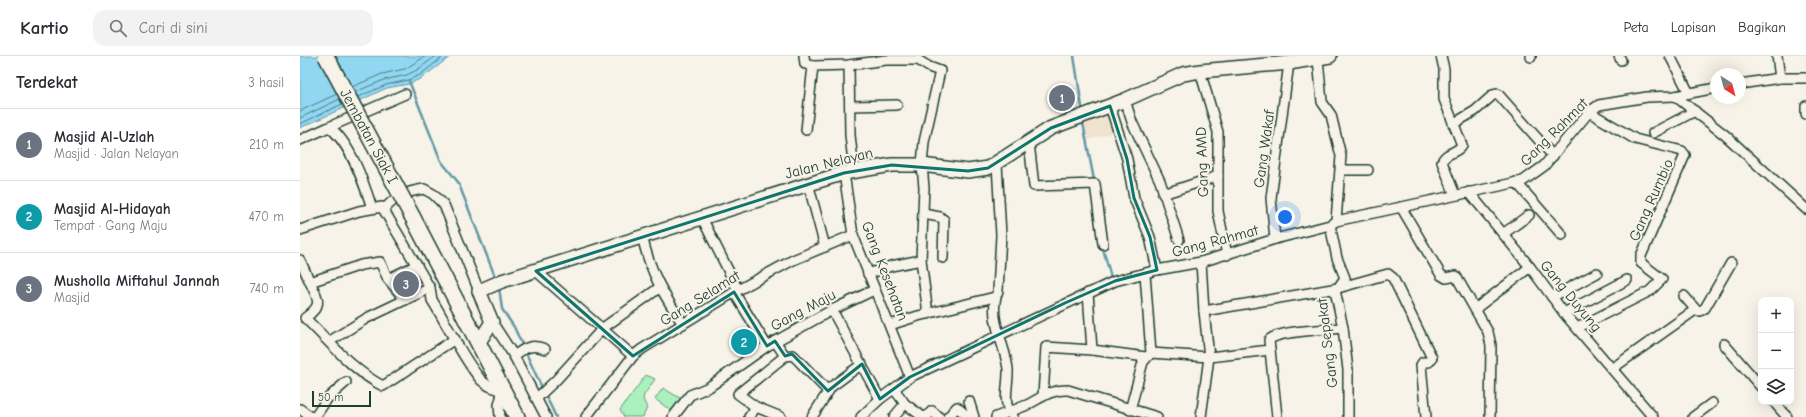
<!DOCTYPE html>
<html lang="id">
<head>
<meta charset="utf-8">
<style>
  :root { --surface:#fff; --page:#f2f2f3; --text:#2b2b33; --muted:#7c7c81; --line:#e1e1e2; --accent:#7c3aed }
  body { margin:0; font-family:"Comic Neue",sans-serif; background:var(--page); color:var(--text) }
  .controls { position:absolute; right:12px; bottom:12px; display:grid; overflow:hidden; border-radius:8px; box-shadow:0 4px 16px #0002 }
  .controls button { width:36px; height:36px; display:grid; place-items:center; padding:0; border:0; border-bottom:1px solid var(--line); background:var(--surface); color:var(--text); font:20px sans-serif }
  .compass { position:absolute; left:1410px; top:12px; width:36px; height:36px; border-radius:50%; background:var(--surface); box-shadow:0 4px 16px #0002; rotate:144deg }
  .scale { position:absolute; left:12px; bottom:10px; width:59px; box-sizing:border-box; padding-left:4px; border:2px solid #1f3d34; border-top:0; font-size:11px; line-height:14px; white-space:nowrap; color:#1f3d34; -webkit-text-stroke:3px #f7f3e8; paint-order:stroke }
  .you { position:absolute; left:985px; top:161px; width:14px; height:14px; margin:-10px; border:3px solid #fff; border-radius:50%; background:#1a73e8; box-shadow:0 0 0 6px #1a73e833 }
  .badge { display:grid; place-items:center; width:26px; height:26px; border-radius:50%; background:var(--accent); color:#fff; font-size:13px; font-weight:700 }
  .pin { position:absolute; translate:-50% -50%; border:2px solid #fff; box-shadow:0 1px 4px #0006 }
  .list { margin:0; padding:0; list-style:none }
  h2 { display:flex; justify-content:space-between; align-items:center; height:52px; margin:0; padding:0 16px; font-size:17px }
  h2 small { font-size:13px; font-weight:400; color:var(--muted) }
  .list li { display:grid; grid-template-columns:26px 1fr auto; gap:12px; align-items:center; box-sizing:border-box; height:72px; padding:0 16px; border-top:1px solid var(--line) }
  .list b { display:block; font-size:15px; white-space:nowrap }
  .list p { margin:0; font-size:13px; white-space:nowrap; color:var(--muted) }
  .list em { font-size:13px; font-style:normal; color:var(--muted) }
  .icon { flex:none; width:22px; height:22px; fill:none; stroke:currentColor; stroke-width:2; stroke-linecap:round; stroke-linejoin:round }
  .map { position:relative; flex:none; width:1506px; height:361px; overflow:hidden }
  header { display:flex; align-items:center; gap:24px; box-sizing:border-box; height:56px; padding:0 20px; background:var(--surface); border-bottom:1px solid var(--line) }
  header strong { font-size:19px }
  nav { display:flex; gap:22px; margin-inline-start:auto; font-size:14px }
  .search { width:280px; height:36px; background:var(--page); display:flex; align-items:center; gap:10px; box-sizing:border-box; padding:0 14px; border-radius:12px; color:var(--muted); font-size:15px }
  main { display:flex }
  aside { flex:1; background:var(--surface) }
  .map>svg:first-child { display:block }
  .built { fill:#f0e2ce }
  .green { fill:#aaf1be; stroke:#649779 }
  .water { fill:#91d7f2; stroke:#6399a6 }
  .lines { fill:none; stroke-linecap:round; stroke-linejoin:round }
  .shore { stroke:#4d7b80; stroke-width:1 }
  .stream { stroke:#6399a6; stroke-width:2.5 }
  .street-casing { stroke:#1f3d34; stroke-width:12 }
  .secondary-casing { stroke:#1f3d34; stroke-width:16 }
  .primary-casing { stroke:#1f3d34; stroke-width:18 }
  .street { stroke:#f7f3e8; stroke-width:9 }
  .secondary { stroke:#f7f3e8; stroke-width:13 }
  .primary { stroke:#f7f3e8; stroke-width:15 }
  .primary-bridge-casing { stroke:#1f3d34; stroke-width:18; stroke-linecap:butt }
  .primary-bridge { stroke:#f7f3e8; stroke-width:15 }
  .marked { fill:none; stroke:#0f766e; stroke-width:3; stroke-linejoin:round }
  .labels { text-anchor:middle; stroke-width:4; stroke-linejoin:round; paint-order:stroke }
  .street-label { font-size:15px; fill:#1f3d34; stroke:#f7f3e8 }
</style>
</head>
<body>
<header>
<strong>Kartio</strong>
<div class="search"><svg class="icon" aria-label="search" viewBox="0 0 24 24"><circle cx="10" cy="10" r="6"/><path d="M15 15l6 6"/></svg>Cari di sini</div>
<nav><a>Peta</a><a>Lapisan</a><a>Bagikan</a></nav>
</header>
<main>
<aside>
<h2>Terdekat<small>3 hasil</small></h2>
<ul class="list">
<li><span class="badge" style="background:#6b7280">1</span><div><b>Masjid Al-Uzlah</b><p>Masjid · Jalan Nelayan</p></div><em>210 m</em></li>
<li><span class="badge" style="background:#0f9aa8">2</span><div><b>Masjid Al-Hidayah</b><p>Tempat · Gang Maju</p></div><em>470 m</em></li>
<li><span class="badge" style="background:#6b7280">3</span><div><b>Musholla Miftahul Jannah</b><p>Masjid</p></div><em>740 m</em></li>
</ul>
</aside>
<div class="map">
<svg width="1506" height="361" viewBox="0 0 1506 361">
  <rect width="100%" height="100%" fill="#f7f3e8"/>
  <filter id="ink" filterUnits="userSpaceOnUse"><feTurbulence type="fractalNoise" baseFrequency=".025" numOctaves="2"/><feDisplacementMap in="SourceGraphic" scale="8" xChannelSelector="R" yChannelSelector="G"/><feConvolveMatrix kernelMatrix="1 2 1 2 8 2 1 2 1" color-interpolation-filters="sRGB"/></filter>
  <g filter="url(#ink)">
    <!-- built -->
    <path class="built" d="M810,60L815,76L788,84L784,67Z"/>
    <!-- green -->
    <g class="green">
      <path d="M346,319L355,323L344,339L343,343L347,352L343,361H324L320,354Z"/>
      <path d="M363,332L383,344L374,357L355,343Z"/>
    </g>
    <!-- water -->
    <path class="water" d="M0,0H151L122,22L109,28L87,32L0,72Z"/>
    <g class="lines">
      <!-- shore -->
      <g class="shore">
        <path d="M52,31L82,18L105,13L126,0"/>
        <path d="M55,36L84,24L107,19L117,14L136,0"/>
        <path d="M58,41L86,29L108,24L120,19L144,0"/>
        <path d="M0,55L37,38"/>
        <path d="M0,62L40,43"/>
        <path d="M0,68L42,48"/>
      </g>
      <!-- stream -->
      <g class="stream">
        <path d="M774,0L782,51"/>
        <path d="M109,25L141,105L158,126L196,223"/>
        <path d="M783,67L794,124"/>
        <path d="M802,189L812,225"/>
        <path d="M199,231L202,253L214,271L243,334"/>
        <path d="M245,338L256,361"/>
      </g>
      <defs>
        <g id="street">
          <path d="M504,0L505,8L513,10"/>
          <path d="M1141,0L1144,13V43L1162,89C1158,97 1145,96 1142,106L1155,139"/>
          <path d="M1231,0V1"/>
          <path d="M1319,0L1321,4"/>
          <path d="M1370,0L1389,37"/>
          <path d="M1477,0L1480,22"/>
          <path d="M1018,3L1022,46L1031,59L1041,100L1036,165"/>
          <path d="M549,9L550,79L554,115"/>
          <path d="M900,15L918,76V155L927,199"/>
          <path d="M1440,28L1480,22H1506"/>
          <path d="M1375,40L1425,79L1506,153"/>
          <path d="M825,44L832,66L860,125L879,184"/>
          <path d="M550,50L597,49"/>
          <path d="M810,50L827,103L834,142L850,181L857,214"/>
          <path d="M1506,50V58"/>
          <path d="M1153,68L1175,55L1193,39L1198,38L1253,100"/>
          <path d="M29,71L105,38"/>
          <path d="M506,74L513,10L549,9L586,4H618L629,11L640,15L624,86L622,109L624,132L621,204L628,258"/>
          <path d="M1353,77L1395,55"/>
          <path d="M0,84L29,71C50,86 64,127 72,152"/>
          <path d="M729,87L734,130L795,128L803,188"/>
          <path d="M697,108L701,179L698,235C687,261 705,287 708,313C709,330 701,347 713,361"/>
          <path d="M1041,114H1068"/>
          <path d="M544,117L553,179L610,321"/>
          <path d="M1216,126L1262,179"/>
          <path d="M508,127L525,191"/>
          <path d="M1169,136L1230,211L1264,257L1353,361"/>
          <path d="M863,138L918,120"/>
          <path d="M1101,151L1141,219L1146,222L1156,220L1188,276L1191,289L1190,361"/>
          <path d="M84,154C94,141 108,135 124,133L133,138L144,149L179,235"/>
          <path d="M623,158L640,161L644,164L643,202"/>
          <path d="M402,162L438,234"/>
          <path d="M0,174L59,155L82,151L130,232L132,244C147,268 163,303 181,324C187,330 195,333 203,334L199,349L200,361"/>
          <path d="M1203,178L1229,159"/>
          <path d="M342,180C351,218 362,236 383,268"/>
          <path d="M975,183L971,142L989,7"/>
          <path d="M0,204L10,226L61,209L80,206L88,223L105,244"/>
          <path d="M236,215L333,300"/>
          <path d="M568,218L591,210L621,204"/>
          <path d="M88,223L117,209"/>
          <path d="M10,226C19,245 23,249 5,262C29,285 53,315 83,330L155,283"/>
          <path d="M1038,232L1088,218L1093,222L1132,302L1129,306H1123L1121,309L1126,361"/>
          <path d="M1035,234L1043,272L1048,314V361"/>
          <path d="M434,236L467,290"/>
          <path d="M788,237L792,294L846,301"/>
          <path d="M1384,240L1396,254"/>
          <path d="M1252,241L1297,217"/>
          <path d="M1175,253L1230,211"/>
          <path d="M532,254L580,343"/>
          <path d="M904,255L1038,232L1045,222L1037,202L1030,169"/>
          <path d="M1264,257L1327,224"/>
          <path d="M192,266L214,300L246,361"/>
          <path d="M590,269L618,260L695,241"/>
          <path d="M1277,272L1350,235L1362,223L1341,207V200L1385,99L1382,95L1335,83L1289,56"/>
          <path d="M30,285L67,262L130,232"/>
          <path d="M475,285L485,300L438,338L456,351L481,361"/>
          <path d="M1424,288L1461,331"/>
          <path d="M851,297L909,301L970,294"/>
          <path d="M214,300C225,291 233,288 245,293"/>
          <path d="M485,300L493,299L528,335"/>
          <path d="M1313,312L1395,254L1400,255L1405,252L1431,207"/>
          <path d="M743,340L746,291L792,294"/>
          <path d="M237,342L257,323L303,272L359,232"/>
          <path d="M669,345L674,361"/>
          <path d="M1474,346L1487,361"/>
          <path d="M604,347L623,361"/>
          <path d="M0,353L11,361"/>
          <path d="M830,354L843,306L851,297L845,218"/>
          <path d="M15,361L27,343L46,326"/>
          <path d="M286,361L333,300L342,293L438,234L493,204L553,179"/>
          <path d="M373,361L390,339L409,331L467,290L532,254L574,234"/>
          <path d="M449,361L456,351"/>
          <path d="M512,361L531,331L562,308"/>
          <path d="M561,361L580,343L610,321L815,225L857,214L901,206L975,183L1030,169L1036,165L1223,125L1244,110L1289,56L1299,49L1347,41L1375,40L1416,32"/>
          <path d="M594,361L604,349L603,345L594,333"/>
          <path d="M626,361L632,355L639,361"/>
          <path d="M648,361L657,351L668,361"/>
          <path d="M696,361C706,357 717,353 727,349C741,342 751,333 768,334L857,361"/>
          <path d="M901,361L909,301L904,255L901,206"/>
          <path d="M977,361L969,284C979,274 1027,274 1043,272"/>
          <path d="M1393,361L1412,347"/>
        </g>
        <path id="secondary" d="M179,286L192,266L179,235L202,225L544,117L592,109H622L668,115L688,112L751,72L825,44L883,18L900,15L989,7L1030,0"/>
        <path id="primary" d="M112,160L217,361"/>
      </defs>
      <!-- street casing -->
      <use href="#street" class="street-casing"/>
      <!-- secondary casing -->
      <use href="#secondary" class="secondary-casing"/>
      <!-- primary casing -->
      <use href="#primary" class="primary-casing"/>
      <!-- street -->
      <use href="#street" class="street"/>
      <!-- secondary -->
      <use href="#secondary" class="secondary"/>
      <!-- primary -->
      <use href="#primary" class="primary"/>
      <defs>
        <g id="primary-bridge">
          <path id="s1" d="M26,0L112,160"/>
        </g>
      </defs>
      <!-- primary-bridge casing -->
      <use href="#primary-bridge" class="primary-bridge-casing"/>
      <!-- primary-bridge -->
      <use href="#primary-bridge" class="primary-bridge"/>
    </g>
  </g>
  <!-- marked area -->
  <path class="marked" d="M810,50L827,103L834,142L850,181L857,214L815,225L765,247L610,321L580,343L562,308L528,335L492,298L485,300L475,285L467,290L434,236L333,300L236,215L544,117L592,109L668,115L688,112L751,72Z"/>
  <g class="labels">
    <!-- street labels -->
    <g class="street-label">
      <text transform="translate(1254 76) rotate(-45)" y="5">Gang Rahmat</text>
      <text dy="5" stroke="none"><textPath href="#s1" startOffset="91">Jembatan Siak I</textPath></text>
      <text transform="translate(964 93) rotate(-82)" y="5">Gang Wakaf</text>
      <text transform="translate(902 106) rotate(-92)" y="5">Gang AMD</text>
      <text transform="translate(529 107) rotate(-14)" y="5">Jalan Nelayan</text>
      <text transform="translate(1351 144) rotate(-66)" y="5">Gang Rumbio</text>
      <text transform="translate(915 185) rotate(-15)" y="5">Gang Rahmat</text>
      <text transform="translate(585 215) rotate(69)" y="5">Gang Kesehatan</text>
      <text transform="translate(1271 240) rotate(51)" y="5">Gang Duyung</text>
      <text transform="translate(400 242) rotate(-32)" y="5">Gang Selamat</text>
      <text transform="translate(503 254) rotate(-28)" y="5">Gang Maju</text>
      <text transform="translate(1027 287) rotate(-97)" y="5">Gang Sepakat</text>
    </g>
  </g>
</svg>
<div class="controls">
<button>+</button>
<button>−</button>
<button><svg class="icon" aria-label="layers" viewBox="0 0 24 24"><path d="M12 4l9 5-9 5-9-5zM3 14l9 5 9-5"/></svg></button>
</div>
<svg class="compass" viewBox="-18 -18 36 36"><path d="M0-13l5 13h-10z" fill="#e53935"/><path d="M0 13l5-13h-10z" fill="#7c7c81"/></svg>
<div class="scale">50 m</div>
<div class="you"></div>
<div class="pin badge" style="left:762px;top:42px;background:#6b7280">1</div>
<div class="pin badge" style="left:444px;top:286px;background:#0f9aa8">2</div>
<div class="pin badge" style="left:106px;top:228px;background:#6b7280">3</div>
</div>
</main>
</body>
</html>
